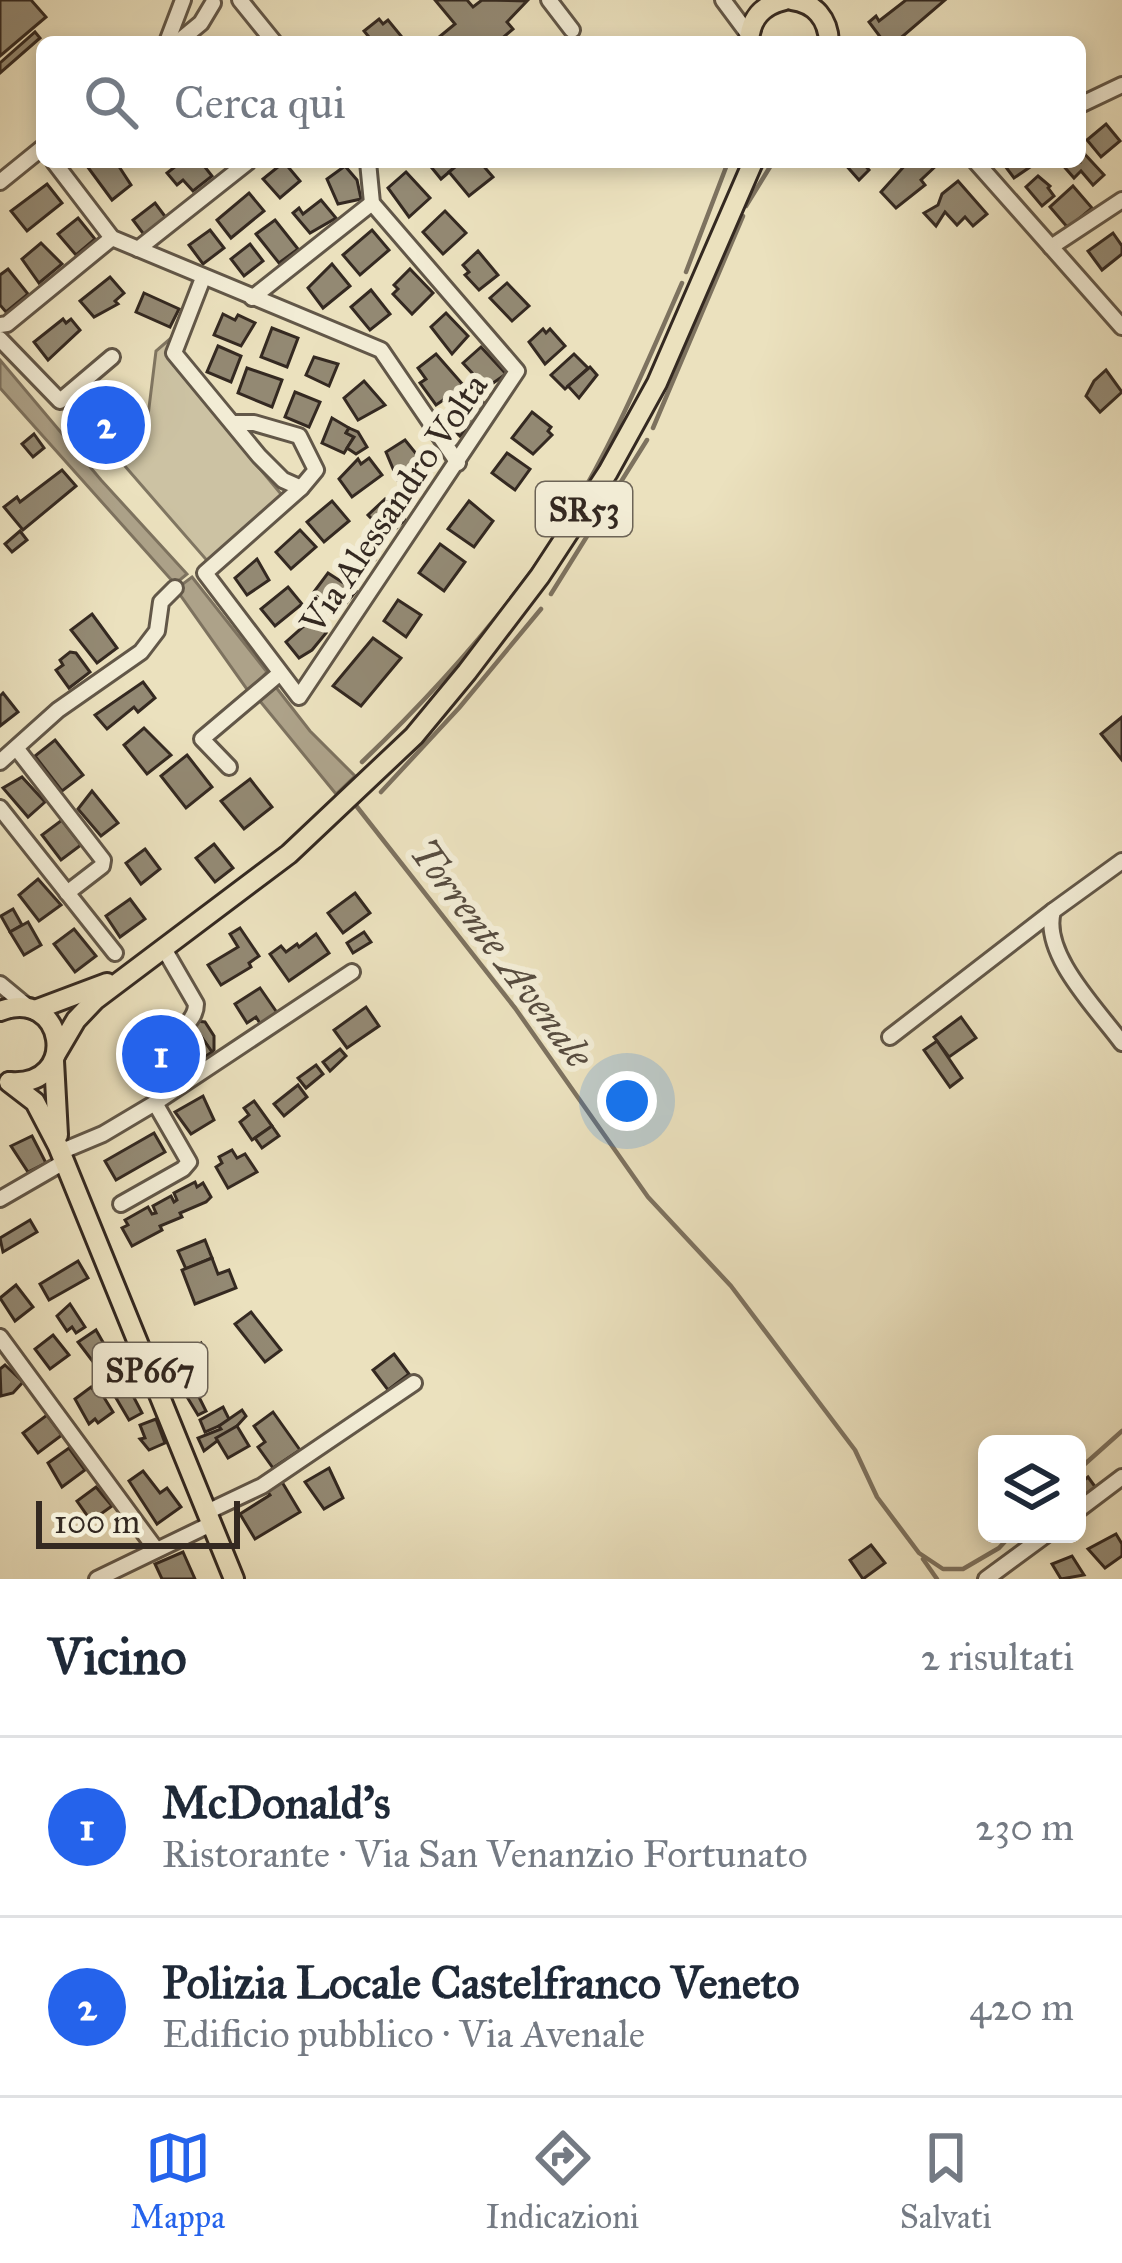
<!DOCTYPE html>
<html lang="it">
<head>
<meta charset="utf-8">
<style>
  :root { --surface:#fff; --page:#f2f2f3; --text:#1f2937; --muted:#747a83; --line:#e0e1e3; --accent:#2563eb }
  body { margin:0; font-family:"IM FELL Great Primer",serif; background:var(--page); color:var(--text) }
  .controls { position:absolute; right:36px; bottom:36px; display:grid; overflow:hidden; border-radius:18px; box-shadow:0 6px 18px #0003 }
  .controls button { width:108px; height:108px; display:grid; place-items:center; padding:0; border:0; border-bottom:3px solid var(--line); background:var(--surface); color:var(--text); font:60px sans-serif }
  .scale { position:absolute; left:36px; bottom:30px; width:204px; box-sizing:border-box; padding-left:12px; border:6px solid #342921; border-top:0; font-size:33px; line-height:42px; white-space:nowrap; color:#342921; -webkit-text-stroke:9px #f2ecd5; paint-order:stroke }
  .you { position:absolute; left:627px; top:1101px; width:42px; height:42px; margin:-30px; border:9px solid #fff; border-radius:50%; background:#1a73e8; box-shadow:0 0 0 18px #1a73e833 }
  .badge { display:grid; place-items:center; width:78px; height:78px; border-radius:50%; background:var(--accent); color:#fff; font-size:39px; font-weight:700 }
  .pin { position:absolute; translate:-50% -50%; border:6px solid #fff; box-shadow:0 3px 12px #0006 }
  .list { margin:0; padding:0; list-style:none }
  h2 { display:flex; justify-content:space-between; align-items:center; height:156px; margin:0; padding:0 48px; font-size:51px }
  h2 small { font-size:39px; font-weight:400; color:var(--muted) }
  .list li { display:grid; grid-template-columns:78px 1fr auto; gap:36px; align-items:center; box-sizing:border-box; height:180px; padding:0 48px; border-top:3px solid var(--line) }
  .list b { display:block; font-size:45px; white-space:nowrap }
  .list p { margin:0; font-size:39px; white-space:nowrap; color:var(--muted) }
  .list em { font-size:39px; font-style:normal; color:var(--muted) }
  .icon { flex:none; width:66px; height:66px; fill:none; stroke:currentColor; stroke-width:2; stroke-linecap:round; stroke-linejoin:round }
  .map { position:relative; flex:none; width:1122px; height:1579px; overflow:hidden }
  .search { position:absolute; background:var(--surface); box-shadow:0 6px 18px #0003; left:36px; right:36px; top:36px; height:132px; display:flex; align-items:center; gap:30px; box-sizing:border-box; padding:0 42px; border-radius:18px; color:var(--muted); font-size:45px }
  .sheet { height:516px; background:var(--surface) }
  nav { display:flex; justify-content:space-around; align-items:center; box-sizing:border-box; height:168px; border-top:3px solid var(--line); background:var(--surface); font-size:33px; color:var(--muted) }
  nav a { display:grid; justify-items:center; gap:6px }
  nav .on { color:var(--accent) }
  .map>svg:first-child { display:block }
  .green { fill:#ccc2a3; stroke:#807662; stroke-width:3 }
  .water { fill:#ada289; stroke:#7d725f; stroke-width:3 }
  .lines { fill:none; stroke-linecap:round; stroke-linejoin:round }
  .stream { stroke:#7d725f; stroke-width:4.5 }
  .building { fill:#938973; stroke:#342921; stroke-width:3 }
  .minor-casing { stroke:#625748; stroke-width:20 }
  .major-casing { stroke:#342921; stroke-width:24 }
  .minor { stroke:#f2ecd5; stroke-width:14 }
  .major { stroke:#ebe1be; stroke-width:18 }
  .labels { text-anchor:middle; stroke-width:12; stroke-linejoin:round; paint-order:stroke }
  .shield { fill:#f2ecd5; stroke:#6d6457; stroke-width:3 }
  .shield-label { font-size:33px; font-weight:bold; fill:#342921 }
  .street-label { font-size:36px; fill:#342921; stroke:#f2ecd5 }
  .water-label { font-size:39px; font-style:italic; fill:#584d40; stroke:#f2ecd5 }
</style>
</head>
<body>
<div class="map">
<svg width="1122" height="1579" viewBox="0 0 1122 1579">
  <rect width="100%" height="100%" fill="#ebe1be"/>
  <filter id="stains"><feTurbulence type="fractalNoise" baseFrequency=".00167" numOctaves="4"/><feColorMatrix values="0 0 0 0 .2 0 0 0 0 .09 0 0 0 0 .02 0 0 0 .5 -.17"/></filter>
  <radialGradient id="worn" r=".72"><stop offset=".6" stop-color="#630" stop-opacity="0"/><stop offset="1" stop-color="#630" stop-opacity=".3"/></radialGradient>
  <!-- green -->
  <path class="green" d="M178,332L169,355L171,362L281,494L282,501L210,564L117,457V450L147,424L156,351Z"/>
  <!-- water -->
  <g class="water">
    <path d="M0,360L101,480L187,574L175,584L0,388Z"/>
    <path d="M192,577L267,672L249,692L176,589Z"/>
    <path d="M275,686L310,731L355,776L336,794L259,700Z"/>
  </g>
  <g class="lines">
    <!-- stream -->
    <g class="stream">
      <path d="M746,206L773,162"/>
      <path d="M686,272L728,162"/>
      <path d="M653,428L743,216"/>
      <path d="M551,594L647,440"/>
      <path d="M362,762C432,695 500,620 554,539C607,459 644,370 682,283"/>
      <path d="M381,792L459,708L541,609"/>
      <path d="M354,803L515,1008L648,1197L731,1286L855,1450L877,1497L919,1553L943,1569H963L999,1548L1012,1534"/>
      <path d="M1077,1471L1122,1431"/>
      <path d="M923,1559L937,1579"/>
    </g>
  </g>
  <!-- building -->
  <g class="building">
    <path d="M0,0H31L46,17L0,56Z"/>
    <path d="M435,0H467L473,7L482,0L527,1L507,22L513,29L498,42H433L455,24Z"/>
    <path d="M906,0H945L896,42H884L869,22L876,16L879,21Z"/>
    <path d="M379,19L383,24L388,20L406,42H373L364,31Z"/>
    <path d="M35,32L40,38L0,73V63Z"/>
    <path d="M1106,124L1120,141L1101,157L1087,140Z"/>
    <path d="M1080,149L1104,175L1093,185L1081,171L1074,178L1060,162H1080Z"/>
    <path d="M84,162H116L131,185L112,200Z"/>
    <path d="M181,162H201L212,176L193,191L183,180L177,185L167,173Z"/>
    <path d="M284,162L300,181L280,198L263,179Z"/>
    <path d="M427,162H461L441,179Z"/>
    <path d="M461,162H480L493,177L469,196L449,172Z"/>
    <path d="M843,162H862L869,170L859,180Z"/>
    <path d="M908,162H940L921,180L925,185L896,208L881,192Z"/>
    <path d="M1002,162H1031L1033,165L1014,178Z"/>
    <path d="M345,166L357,180L361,199L338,204L327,179Z"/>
    <path d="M406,172L430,198L409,217L388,188Z"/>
    <path d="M1038,176L1050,186L1048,188L1054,196L1042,206L1026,187Z"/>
    <path d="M958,181L987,214L973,226L965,217L957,225L945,212L936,226L924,213L938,205L942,194Z"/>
    <path d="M47,184L62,203L27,231L11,211Z"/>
    <path d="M1073,186L1092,208L1068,228L1050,207Z"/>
    <path d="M249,193L264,211L231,238L217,220Z"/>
    <path d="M321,200L336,218L310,233L293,213L299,208L303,214Z"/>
    <path d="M155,203L170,223L148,240L133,220Z"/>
    <path d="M445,211L466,233L443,254L423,232Z"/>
    <path d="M78,218L95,239L76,255L58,234Z"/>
    <path d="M275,220L298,249L279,263L256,234Z"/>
    <path d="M210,230L224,248L203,264L189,245Z"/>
    <path d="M372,230L389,250L360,275L343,255Z"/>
    <path d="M1113,233L1122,246V254L1102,270L1088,251Z"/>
    <path d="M41,243L62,264L39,283L22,259Z"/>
    <path d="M250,244L263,261L244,276L231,259Z"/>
    <path d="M478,251L498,275L479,290L465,275L469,272L463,265Z"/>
    <path d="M332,264L350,286L323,308L308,288Z"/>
    <path d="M8,269L28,294L6,312L0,305V275Z"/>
    <path d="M410,269L433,293L412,314L393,294L398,289L394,285Z"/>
    <path d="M110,277L124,293L115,301L118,304L94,317L80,301Z"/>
    <path d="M507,283L529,306L512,321L490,298Z"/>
    <path d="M371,290L390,314L370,330L351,307Z"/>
    <path d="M144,293L179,309L170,327L136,312Z"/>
    <path d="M446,313L468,336L452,354L431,327Z"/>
    <path d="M223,314L235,320L238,315L255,323L241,346L214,335Z"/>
    <path d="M63,319L66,323L71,319L80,330L48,360L34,342Z"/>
    <path d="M272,328L298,338L287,367L261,357Z"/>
    <path d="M543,329L546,333L550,329L565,346L545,364L529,342Z"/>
    <path d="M218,346L241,356L231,382L207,372Z"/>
    <path d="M481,347L506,374L486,388L463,363Z"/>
    <path d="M436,354L464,386L436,405L420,383L426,379L418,368Z"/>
    <path d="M574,354L588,368L565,389L551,375Z"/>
    <path d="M314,357L338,364L329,386L306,375Z"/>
    <path d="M590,367L597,375L579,398L568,386Z"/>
    <path d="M247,368L282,380L272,407L238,393Z"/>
    <path d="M1106,370L1122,392L1100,412L1086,396L1094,381Z"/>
    <path d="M364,381L385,405L358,420L344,398Z"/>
    <path d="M471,390L488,407L460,436L443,419Z"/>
    <path d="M295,392L320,402L309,427L285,417Z"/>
    <path d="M117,398L133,419L94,450L78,430Z"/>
    <path d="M532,412L551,427L548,431L552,435L533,454L512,438Z"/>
    <path d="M332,418L349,428L346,433L354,437L344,453L322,443Z"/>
    <path d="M349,428L358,432L367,447L356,454L347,448L354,437L346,433Z"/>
    <path d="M34,434L44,448L33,457L22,444Z"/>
    <path d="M405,440L431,472L402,490L386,452Z"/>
    <path d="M507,453L530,469L515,490L492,473Z"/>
    <path d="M369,458L382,475L352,497L339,479L358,459L361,464Z"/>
    <path d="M62,470L76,486L23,530L4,507L17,497L20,502Z"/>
    <path d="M385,499L405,520L388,536L368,515Z"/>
    <path d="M332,501L349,521L324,542L307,522Z"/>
    <path d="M469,501L493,521L474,547L448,529Z"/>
    <path d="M300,530L316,547L291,569L276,552Z"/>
    <path d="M20,531L27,540L12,552L5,544Z"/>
    <path d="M361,544L377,557L362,577L345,563Z"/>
    <path d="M440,544L465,562L444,591L419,573Z"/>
    <path d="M257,559L269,580L247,595L235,578Z"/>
    <path d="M328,573L356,591L336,616L313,593Z"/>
    <path d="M288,587L302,604L275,626L261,609Z"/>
    <path d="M398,600L421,615L406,637L384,621Z"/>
    <path d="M92,614L117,648L97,663L71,630Z"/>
    <path d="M313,618L326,633L312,650L299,658L286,642Z"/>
    <path d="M373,638L401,658L361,706L333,686Z"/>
    <path d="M70,652L76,653L90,672L69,688L56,670L63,665L60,660Z"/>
    <path d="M143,682L155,698L138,712L134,707L107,729L95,715Z"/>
    <path d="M3,693L18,712L0,726V696Z"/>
    <path d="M1122,717V760L1101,734Z"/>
    <path d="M144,728L171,755L147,774L124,745Z"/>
    <path d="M55,740L83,775L62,791L35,756Z"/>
    <path d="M187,755L212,787L186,808L161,776Z"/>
    <path d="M22,777L45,802L28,817L3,788Z"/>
    <path d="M250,779L272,807L244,829L221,801Z"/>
    <path d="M92,791L118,823L101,836L78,809Z"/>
    <path d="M62,820L81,845L61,860L42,835Z"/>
    <path d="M214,844L233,868L215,882L196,858Z"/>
    <path d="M145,849L160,869L141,884L126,863Z"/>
    <path d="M38,879L61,905L39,921L19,895Z"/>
    <path d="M355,893L370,913L343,933L328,913Z"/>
    <path d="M130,899L145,919L120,937L106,916Z"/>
    <path d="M13,909L22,925L10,932L1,916Z"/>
    <path d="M28,922L41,945L24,955L10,932Z"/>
    <path d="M240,928L259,956L249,963L251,967L221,985L208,965L238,947L230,934Z"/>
    <path d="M74,929L96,956L75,972L54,944Z"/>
    <path d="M364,932L371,942L353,953L347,943Z"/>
    <path d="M316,934L329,953L289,981L270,954L281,946L286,952L297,944L299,947Z"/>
    <path d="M260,988L278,1014L261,1025L256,1017L247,1023L235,1004Z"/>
    <path d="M366,1007L379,1026L347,1048L334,1030Z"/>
    <path d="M961,1017L976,1038L949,1057L934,1037Z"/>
    <path d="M196,1021L205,1022L214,1036V1050L212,1052L198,1032L164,1056L176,1076L166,1077L154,1058L156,1048Z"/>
    <path d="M198,1032L212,1052L176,1076L164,1056Z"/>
    <path d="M937,1041L962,1078L950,1087L924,1050Z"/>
    <path d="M340,1049L346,1056L330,1071L323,1062Z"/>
    <path d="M316,1065L323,1074L306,1088L298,1078Z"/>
    <path d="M298,1085L307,1097L284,1116L274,1104Z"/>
    <path d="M203,1096L214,1120L191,1134L175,1112Z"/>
    <path d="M254,1101L272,1126L252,1140L240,1122L249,1115L244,1108Z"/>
    <path d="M272,1126L279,1136L262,1148L255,1138Z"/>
    <path d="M154,1133L165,1152L116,1180L105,1161Z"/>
    <path d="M32,1136L46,1163L28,1172L11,1146Z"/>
    <path d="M232,1150L237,1158L245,1154L257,1172L228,1188L216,1167L222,1163L219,1157Z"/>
    <path d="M195,1182L197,1187L203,1183L211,1197L206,1202L180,1213L182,1217L160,1226L162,1230L132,1246L122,1228L128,1225L125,1220L148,1207L152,1214L156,1213L153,1206L171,1196L174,1202L177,1200L174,1193Z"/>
    <path d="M30,1220L37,1232L3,1252L0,1238Z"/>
    <path d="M205,1240L212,1258L186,1269L178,1251Z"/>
    <path d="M212,1258L218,1274L229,1270L236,1288L195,1304L182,1270Z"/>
    <path d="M78,1261L88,1278L49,1300L40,1284Z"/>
    <path d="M16,1285L33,1307L15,1321L0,1298Z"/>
    <path d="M70,1304L85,1327L76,1333L72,1327L67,1331L57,1316Z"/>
    <path d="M251,1312L281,1350L265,1362L235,1324Z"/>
    <path d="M96,1330L112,1358L97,1367L78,1342Z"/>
    <path d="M53,1335L69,1355L50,1369L35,1349Z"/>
    <path d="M201,1343L206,1355L197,1359L201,1368L190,1372L183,1356Z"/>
    <path d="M394,1354L409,1374L388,1390L373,1370Z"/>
    <path d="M186,1362L191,1375L172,1380L168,1370Z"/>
    <path d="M5,1365L23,1382L13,1393L1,1396L0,1369Z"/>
    <path d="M190,1379L206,1411L198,1415L184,1392L182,1383Z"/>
    <path d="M91,1387L96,1394L100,1391L113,1412L98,1423L95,1419L89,1424L75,1399Z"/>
    <path d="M130,1390L142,1413L129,1420L116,1398Z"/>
    <path d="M223,1407L230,1421L205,1432L200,1420Z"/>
    <path d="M242,1410L246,1416L237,1426L204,1451L198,1438L221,1429L219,1426Z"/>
    <path d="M273,1412L300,1450L273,1468L258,1447L265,1442L254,1426Z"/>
    <path d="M47,1415L62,1435L38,1453L23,1433Z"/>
    <path d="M156,1419L165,1443L149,1450L140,1439L145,1438L140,1425Z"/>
    <path d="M237,1426L249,1446L228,1458L216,1438Z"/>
    <path d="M69,1448L85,1470L62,1487L48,1463Z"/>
    <path d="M329,1468L343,1498L324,1509L305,1482Z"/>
    <path d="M143,1471L160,1493L167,1488L181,1507L157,1524L129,1481Z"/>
    <path d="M1088,1477L1096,1488L1077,1502V1486Z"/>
    <path d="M282,1482L300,1512L255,1539L240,1514L270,1495L267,1491Z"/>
    <path d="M96,1487L112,1506L91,1521L77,1501Z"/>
    <path d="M1116,1534L1122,1544V1556L1105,1568L1088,1549Z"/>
    <path d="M871,1545L885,1563L863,1579L850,1560Z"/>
    <path d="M183,1552L195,1579H162L155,1564Z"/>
    <path d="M1072,1556L1084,1575L1061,1579L1052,1564Z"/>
  </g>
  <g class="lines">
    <defs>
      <g id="minor">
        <path d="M240,0L274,42"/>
        <path d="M549,0L572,30"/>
        <path d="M723,0L749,35"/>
        <path d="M167,42L183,0"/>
        <path d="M178,42L201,23L213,3"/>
        <path d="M1080,105L1122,85"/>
        <path d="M54,162L112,238L381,350L458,463"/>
        <path d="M976,162L1122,327"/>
        <path d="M0,182L42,148"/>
        <path d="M1051,247L1122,200"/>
        <path d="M138,249L248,162"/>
        <path d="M203,278L174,353L259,456L283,480L301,488L205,573L299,697L517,371L372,203L368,162"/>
        <path d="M252,298L372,203"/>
        <path d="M0,325L7,324L112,238"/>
        <path d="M0,339L60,401L112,357"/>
        <path d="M235,423H254L299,436L316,470L301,488"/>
        <path d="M17,749L103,860L102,866L67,893"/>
        <path d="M0,762L58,710L141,652L157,631L161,602L175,588"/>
        <path d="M229,767L202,739L279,674"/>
        <path d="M0,808L115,953"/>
        <path d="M1122,861L1053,911C1041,954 1098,1010 1122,1043"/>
        <path d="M0,984L29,1008"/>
        <path d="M890,1037L1053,911"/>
        <path d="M131,1039L156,1043C173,1034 196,1024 196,1004L163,947"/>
        <path d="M60,1152L103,1134L155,1103L352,972"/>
        <path d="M0,1199L64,1162"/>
        <path d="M121,1204L183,1169L189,1162L155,1103"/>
        <path d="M0,1337L155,1548"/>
        <path d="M1077,1511L1122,1477"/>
        <path d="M207,1512L262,1486L414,1383"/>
        <path d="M97,1579L211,1524"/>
        <path d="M986,1579L1047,1534"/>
      </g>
      <g id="major">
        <path d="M792,0C815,3 828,19 829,42"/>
        <path d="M749,42C750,19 762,5 785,0"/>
        <path d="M35,1010L107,983"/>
        <path d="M0,1011C65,986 81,1087 10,1082"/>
        <path d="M56,1054L76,1020L95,1000L289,854L414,736L467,672L540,576L608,472L657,383L753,162"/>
        <path d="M54,1061L58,1135"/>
        <path d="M9,1082L35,1102L58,1146L234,1579"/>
      </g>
    </defs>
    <!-- minor casing -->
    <use href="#minor" class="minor-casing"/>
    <!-- major casing -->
    <use href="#major" class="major-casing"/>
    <!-- minor -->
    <use href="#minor" class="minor"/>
    <!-- major -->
    <use href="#major" class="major"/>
  </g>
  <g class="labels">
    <!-- shield labels -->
    <g class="shield">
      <rect x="536" y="482" width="96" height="54" rx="9"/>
      <rect x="93" y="1343" width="114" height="54" rx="9"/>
    </g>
    <g class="shield-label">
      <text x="584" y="521">SR53</text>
      <text x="150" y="1382">SP667</text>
    </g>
    <!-- street labels -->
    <g class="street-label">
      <text transform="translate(393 503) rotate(-56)" y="13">Via Alessandro Volta</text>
    </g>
    <!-- water labels -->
    <g class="water-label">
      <text transform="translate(502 953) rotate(53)" y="14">Torrente Avenale</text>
    </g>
  </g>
  <rect width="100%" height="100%" filter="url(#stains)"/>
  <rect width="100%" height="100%" fill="url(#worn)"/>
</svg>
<div class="controls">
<button><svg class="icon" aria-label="layers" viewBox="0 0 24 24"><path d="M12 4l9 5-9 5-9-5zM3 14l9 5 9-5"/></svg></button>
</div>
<div class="scale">100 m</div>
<div class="you"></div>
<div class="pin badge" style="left:161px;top:1054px">1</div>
<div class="pin badge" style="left:106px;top:425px">2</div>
<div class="search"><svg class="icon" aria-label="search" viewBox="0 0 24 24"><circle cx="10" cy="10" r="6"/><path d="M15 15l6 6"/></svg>Cerca qui</div>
</div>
<section class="sheet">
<h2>Vicino<small>2 risultati</small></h2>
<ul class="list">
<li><span class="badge">1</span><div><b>McDonald's</b><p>Ristorante · Via San Venanzio Fortunato</p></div><em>230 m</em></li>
<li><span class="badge">2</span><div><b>Polizia Locale Castelfranco Veneto</b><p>Edificio pubblico · Via Avenale</p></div><em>420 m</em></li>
</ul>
</section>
<nav>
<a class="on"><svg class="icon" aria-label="map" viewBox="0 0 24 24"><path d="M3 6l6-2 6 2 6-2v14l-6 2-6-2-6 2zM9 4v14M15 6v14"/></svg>Mappa</a>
<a><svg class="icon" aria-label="directions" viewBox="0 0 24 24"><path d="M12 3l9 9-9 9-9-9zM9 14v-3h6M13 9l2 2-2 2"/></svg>Indicazioni</a>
<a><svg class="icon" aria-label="saved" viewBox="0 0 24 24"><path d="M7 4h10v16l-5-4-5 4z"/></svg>Salvati</a>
</nav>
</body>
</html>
